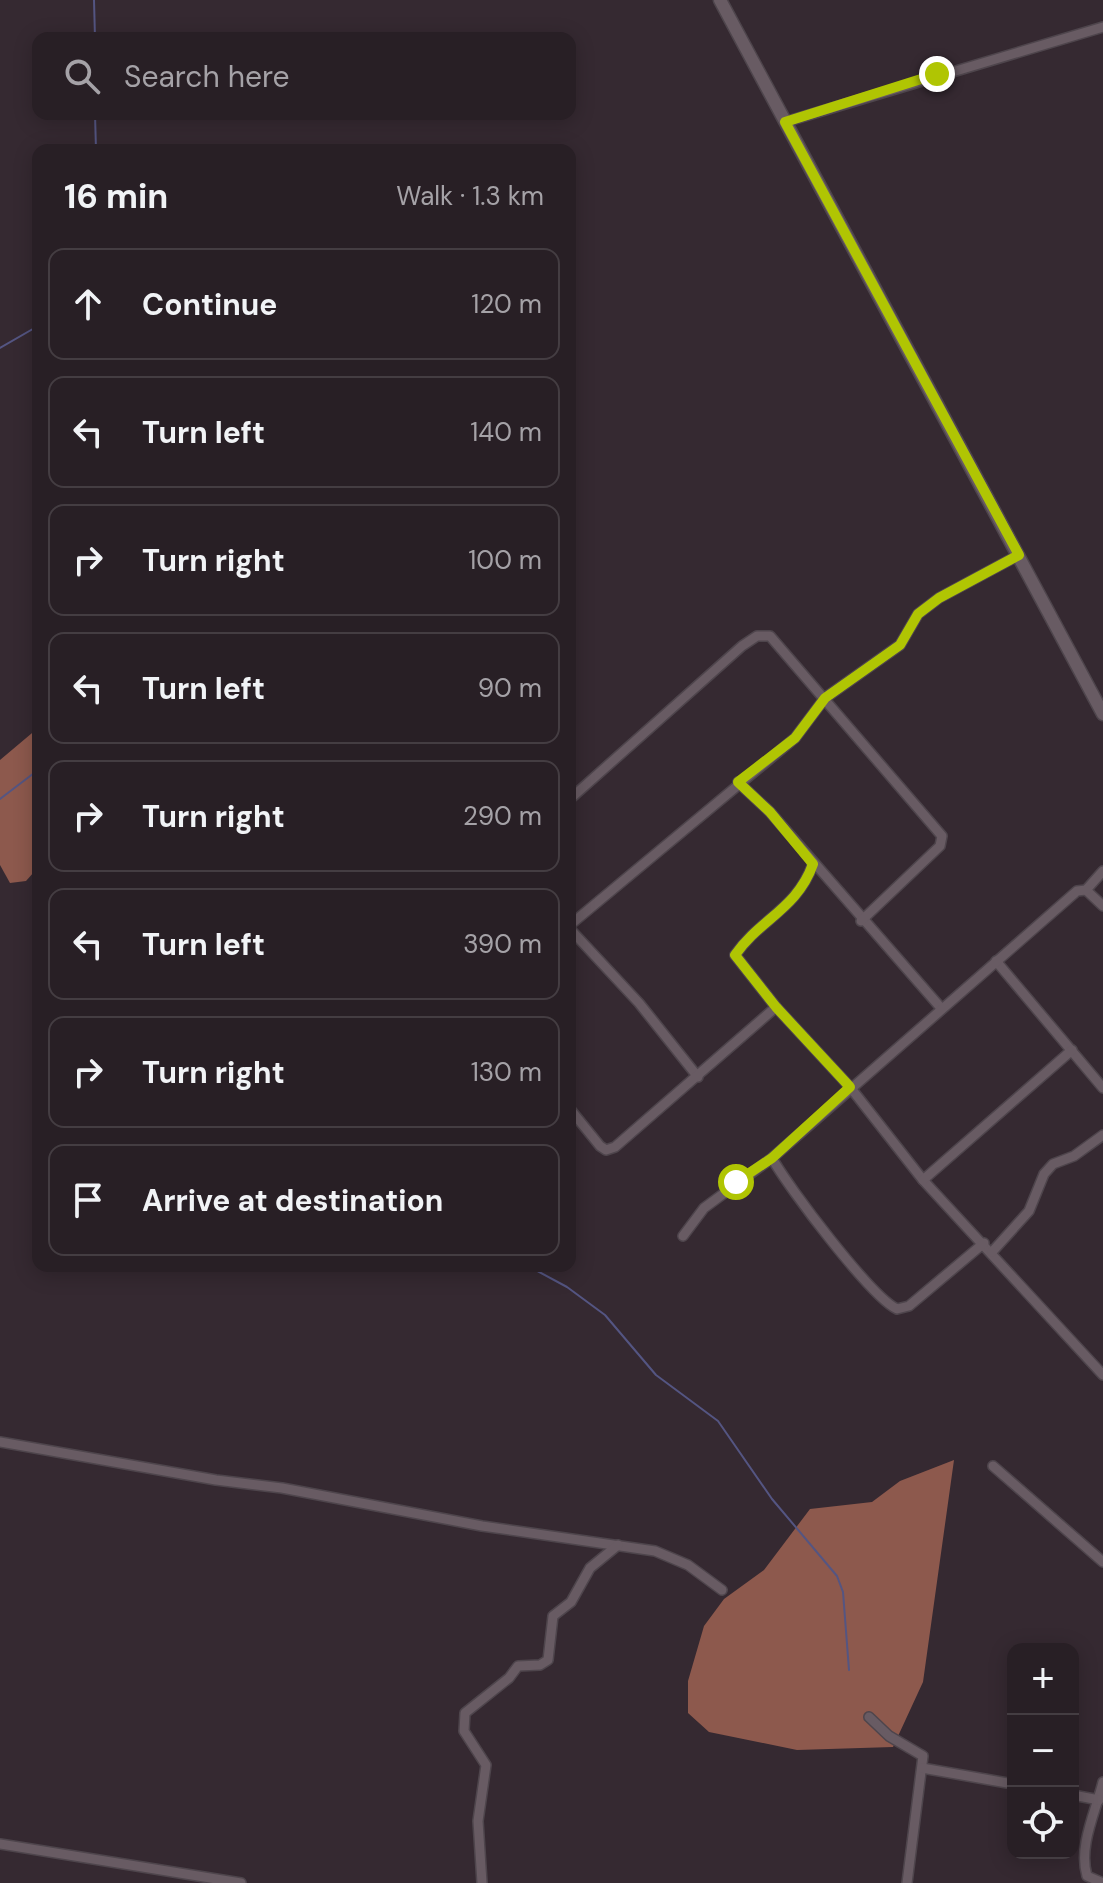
<!DOCTYPE html>
<html lang="en">
<head>
<meta charset="utf-8">
<style>
  :root { --surface:#281f25; --page:#342c32; --text:#f1f3f6; --muted:#a5a2a7; --line:#443d42 }
  body { margin:0; font-family:"DM Sans",sans-serif; background:var(--page); color:var(--text) }
  .controls { position:absolute; right:24px; bottom:24px; display:grid; overflow:hidden; border-radius:16px; box-shadow:0 4px 20px #0003 }
  .controls button { width:72px; height:72px; display:grid; place-items:center; padding:0; border:0; border-bottom:2px solid var(--line); background:var(--surface); color:var(--text); font:40px sans-serif }
  .stop { position:absolute; width:24px; height:24px; margin:-18px; border:6px solid #b0c503; border-radius:50%; background:#fff }
  .stop.end { background:#b0c503; border-color:#fff; box-shadow:0 2px 8px #0008 }
  .list { margin:0; padding:0; list-style:none }
  h2 { display:flex; justify-content:space-between; align-items:center; height:104px; margin:0; padding:0 32px; font-size:34px }
  h2 small { font-size:26px; font-weight:400; color:var(--muted) }
  .list li { display:grid; grid-template-columns:52px 1fr auto; gap:24px; align-items:center; box-sizing:border-box; height:112px; margin:0 16px 16px; padding:0 16px; border:2px solid var(--line); border-radius:16px }
  .list b { display:block; font-size:30px; white-space:nowrap }
  .list em { font-size:26px; font-style:normal; color:var(--muted) }
  .icon { flex:none; width:44px; height:44px; fill:none; stroke:currentColor; stroke-width:2; stroke-linecap:round; stroke-linejoin:round }
  .map { position:relative; flex:none; width:1103px; height:1883px; overflow:hidden }
  .search { position:absolute; background:var(--surface); box-shadow:0 4px 20px #0003; left:32px; top:32px; width:544px; height:88px; display:flex; align-items:center; gap:20px; box-sizing:border-box; padding:0 28px; border-radius:16px; color:var(--muted); font-size:30px }
  .panel { position:absolute; background:var(--surface); box-shadow:0 4px 20px #0003; left:32px; top:144px; width:544px; height:1128px; border-radius:16px }
  .map>svg:first-child { display:block }
  .forest { fill:#8d594d }
  .lines { fill:none; stroke-linecap:round; stroke-linejoin:round }
  .stream { stroke:#545582; stroke-width:2 }
  .minor-casing { stroke:#4e454c; stroke-width:12 }
  .secondary-casing { stroke:#4e454c; stroke-width:15 }
  .minor { stroke:#685b63; stroke-width:9 }
  .secondary { stroke:#685b63; stroke-width:12 }
  .route { stroke:#b0c503; stroke-width:10 }
</style>
</head>
<body>
<div class="map">
<svg width="1103" height="1883" viewBox="0 0 1103 1883">
  <rect width="100%" height="100%" fill="#352931"/>
  <!-- forest -->
  <g class="forest">
    <path d="M38,728V857L34,872L26,881L10,883L0,865V760Z"/>
    <path d="M954,1460L923,1682L893,1747L797,1750L709,1732L688,1713V1681L704,1626L724,1599L764,1570L810,1509L872,1502L900,1481Z"/>
  </g>
  <g class="lines">
    <!-- stream -->
    <g class="stream">
      <path d="M94,0L95,38"/>
      <path d="M95,114L96,150"/>
      <path d="M0,348L38,326"/>
      <path d="M0,799L38,770"/>
      <path d="M528,1266L567,1287L605,1315L656,1375L718,1421L772,1499L837,1576L843,1592L849,1670"/>
    </g>
    <defs>
      <g id="minor">
        <path d="M785,122L1103,27"/>
        <path d="M738,782L770,812L941,1008"/>
        <path d="M570,799L742,646L757,636H770L942,836L940,846L861,921"/>
        <path d="M813,864C797,909 760,919 735,955L776,1007L850,1087L923,1180L1103,1375"/>
        <path d="M1086,890L1103,906"/>
        <path d="M570,925L795,738L825,698L900,645L918,614L939,598L1019,555"/>
        <path d="M570,929L639,1003L698,1077"/>
        <path d="M996,961L1103,1088"/>
        <path d="M570,1109L600,1146L606,1150L615,1147L776,1007"/>
        <path d="M772,1158C788,1187 871,1297 897,1309L909,1306L984,1243"/>
        <path d="M923,1180L1072,1050"/>
        <path d="M683,1236L704,1208L772,1158L1077,891L1086,890L1103,871"/>
        <path d="M992,1252L1029,1211L1044,1174L1053,1164L1074,1156L1103,1135"/>
        <path d="M0,1442L216,1480L282,1488L482,1526L655,1551L688,1565L722,1590"/>
        <path d="M993,1466L1103,1562"/>
        <path d="M869,1717L889,1736L923,1756L907,1883"/>
        <path d="M922,1768L1013,1784"/>
        <path d="M1103,1782C1096,1811 1078,1846 1087,1876L1103,1883"/>
        <path d="M1073,1795L1099,1800"/>
        <path d="M0,1844L241,1883"/>
        <path d="M482,1883L478,1821L486,1765L464,1731L465,1713L509,1678L518,1666L540,1665L548,1660L553,1616L571,1602L590,1568L618,1545"/>
      </g>
      <path id="secondary" d="M720,0L1103,714"/>
    </defs>
    <!-- minor casing -->
    <use href="#minor" class="minor-casing"/>
    <!-- secondary casing -->
    <use href="#secondary" class="secondary-casing"/>
    <!-- minor -->
    <use href="#minor" class="minor"/>
    <!-- secondary -->
    <use href="#secondary" class="secondary"/>
  </g>
  <g class="lines">
    <!-- route -->
    <path class="route" d="M736,1182L772,1158L850,1087L776,1007L735,955C760,919 797,909 813,864L770,812L738,782L795,738L825,698L900,645L918,614L939,598L1019,555L785,122L937,74"/>
  </g>
</svg>
<div class="controls">
<button>+</button>
<button>−</button>
<button><svg class="icon" aria-label="locate" viewBox="0 0 24 24"><circle cx="12" cy="12" r="6"/><path d="M12 2v4M12 18v4M2 12h4M18 12h4"/></svg></button>
</div>
<div class="stop" style="left:736px;top:1182px"></div>
<div class="stop end" style="left:937px;top:74px"></div>
<div class="search"><svg class="icon" aria-label="search" viewBox="0 0 24 24"><circle cx="10" cy="10" r="6"/><path d="M15 15l6 6"/></svg>Search here</div>
<section class="panel">
<h2>16 min<small>Walk · 1.3 km</small></h2>
<ul class="list">
<li><svg class="icon" aria-label="ahead" viewBox="0 0 24 24"><path d="M12 20V5M6 11l6-6 6 6"/></svg><div><b>Continue</b></div><em>120 m</em></li>
<li><svg class="icon" aria-label="left" viewBox="0 0 24 24"><path d="M17 20v-9H6M10 6l-5 5 5 5"/></svg><div><b>Turn left</b></div><em>140 m</em></li>
<li><svg class="icon" aria-label="right" viewBox="0 0 24 24"><path d="M7 20v-9h11M14 6l5 5-5 5"/></svg><div><b>Turn right</b></div><em>100 m</em></li>
<li><svg class="icon" aria-label="left" viewBox="0 0 24 24"><path d="M17 20v-9H6M10 6l-5 5 5 5"/></svg><div><b>Turn left</b></div><em>90 m</em></li>
<li><svg class="icon" aria-label="right" viewBox="0 0 24 24"><path d="M7 20v-9h11M14 6l5 5-5 5"/></svg><div><b>Turn right</b></div><em>290 m</em></li>
<li><svg class="icon" aria-label="left" viewBox="0 0 24 24"><path d="M17 20v-9H6M10 6l-5 5 5 5"/></svg><div><b>Turn left</b></div><em>390 m</em></li>
<li><svg class="icon" aria-label="right" viewBox="0 0 24 24"><path d="M7 20v-9h11M14 6l5 5-5 5"/></svg><div><b>Turn right</b></div><em>130 m</em></li>
<li><svg class="icon" aria-label="arrive" viewBox="0 0 24 24"><path d="M6 21V4h12l-3 4 3 4H6"/></svg><div><b>Arrive at destination</b></div></li>
</ul>
</section>
</div>
</body>
</html>
